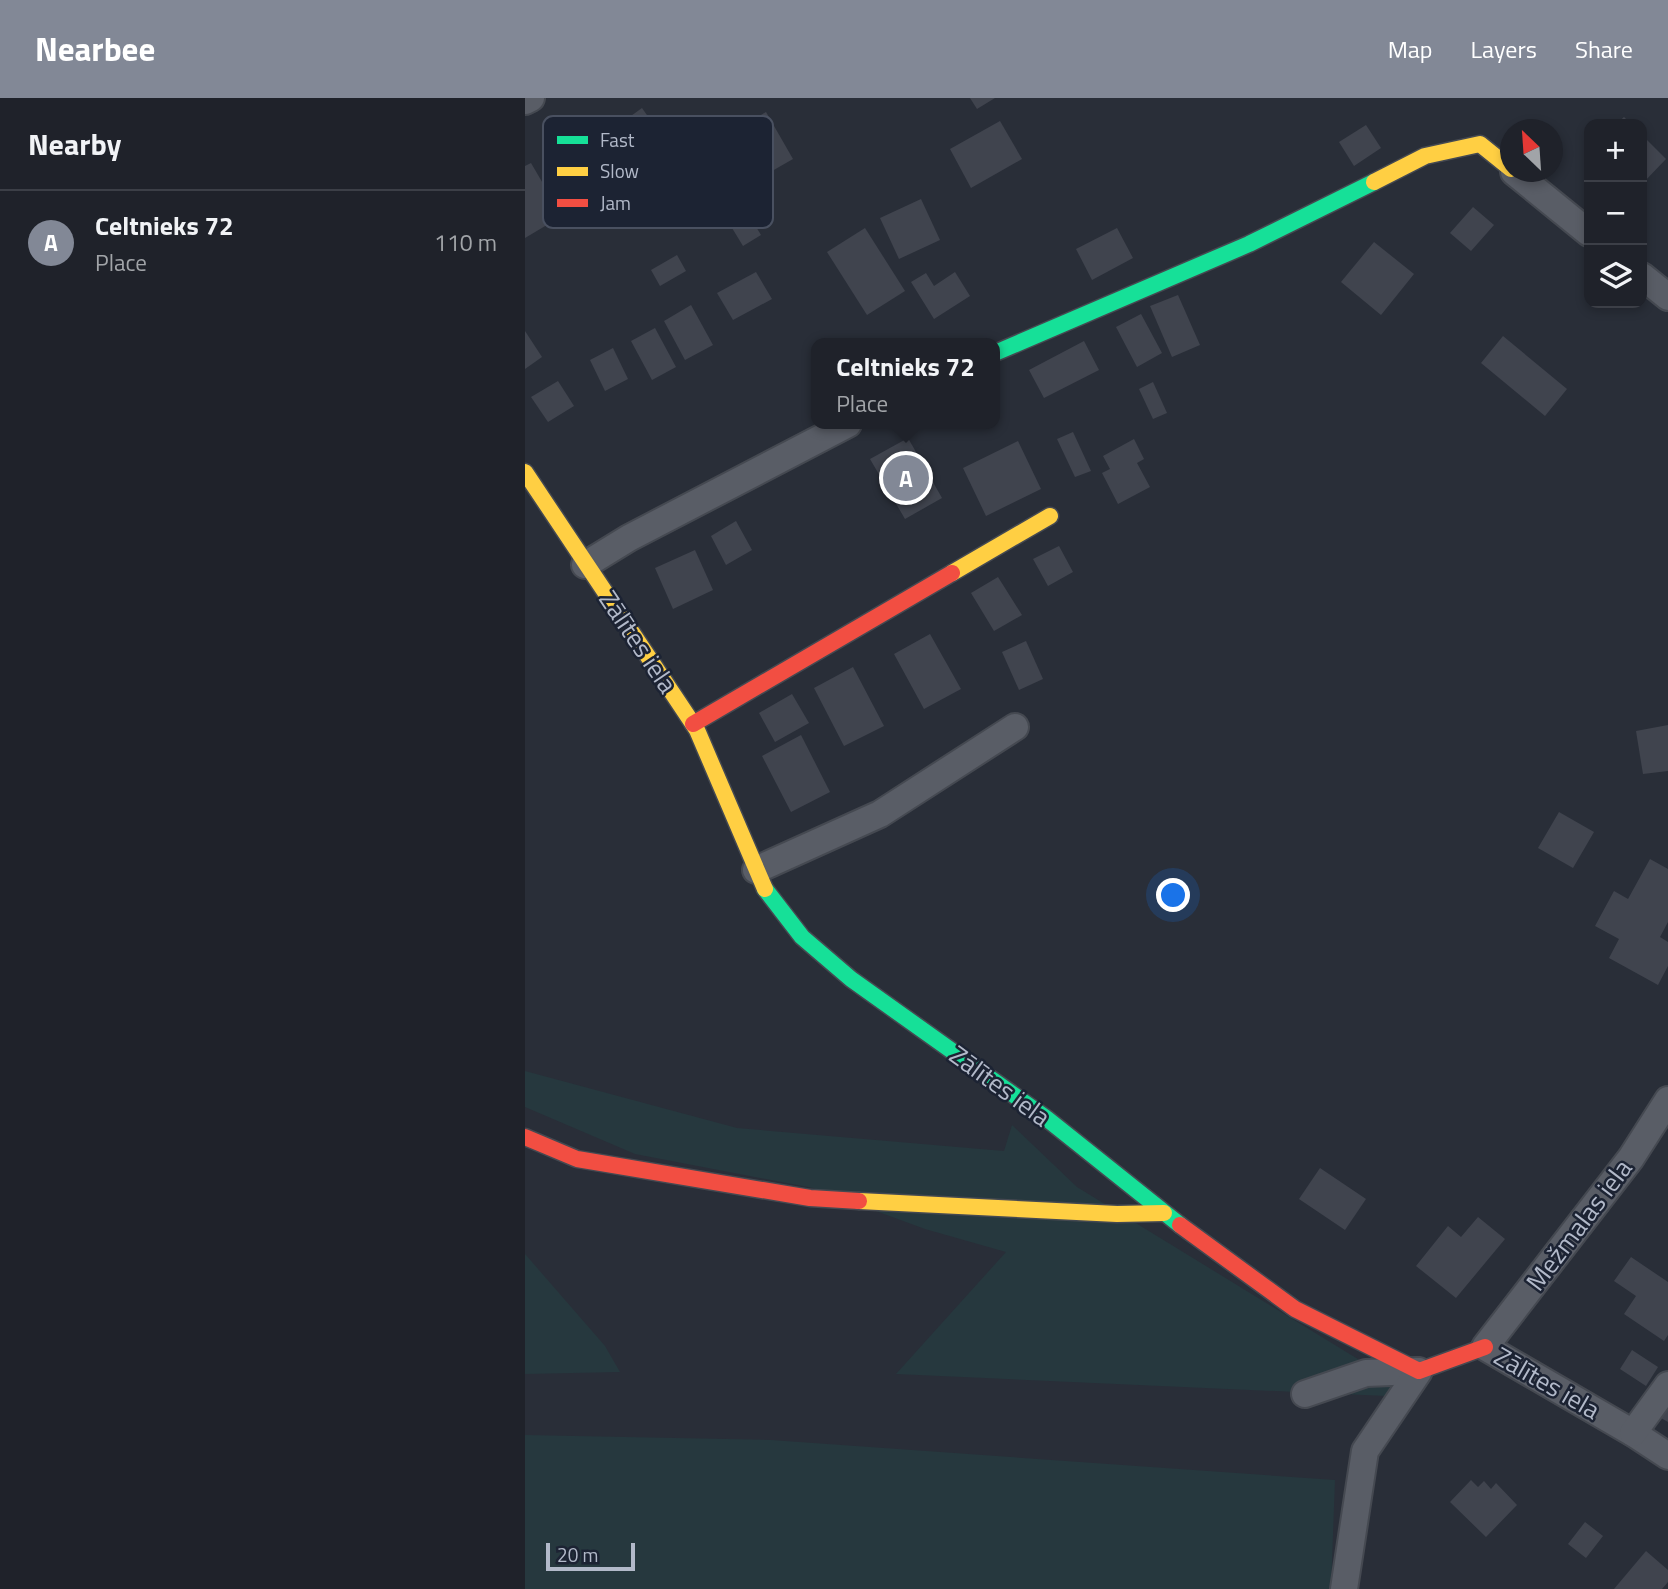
<!DOCTYPE html>
<html lang="en">
<head>
<meta charset="utf-8">
<style>
  :root { --surface:#1f222a; --page:#2c2f36; --text:#f1f3f6; --muted:#a1a4a8; --line:#3c3f47; --accent:#828896 }
  body { margin:0; font-family:"Titillium Web",sans-serif; background:var(--page); color:var(--text) }
  .controls { position:absolute; right:21px; top:21px; display:grid; overflow:hidden; border-radius:14px; box-shadow:0 4px 10px #0003 }
  .controls button { width:63px; height:63px; display:grid; place-items:center; padding:0; border:0; border-bottom:2px solid var(--line); background:var(--surface); color:var(--text); font:35px sans-serif }
  .compass { position:absolute; left:975px; top:21px; width:63px; height:63px; border-radius:50%; background:var(--surface); box-shadow:0 4px 10px #0003; rotate:335deg }
  .scale { position:absolute; left:21px; bottom:18px; width:89px; box-sizing:border-box; padding-left:7px; border:4px solid #b2b9c9; border-top:0; font-size:19px; line-height:24px; white-space:nowrap; color:#b2b9c9; -webkit-text-stroke:5px #1c2333; paint-order:stroke }
  .you { position:absolute; left:649px; top:798px; width:24px; height:24px; margin:-18px; border:5px solid #fff; border-radius:50%; background:#1a73e8; box-shadow:0 0 0 10px #1a73e833 }
  .badge { display:grid; place-items:center; width:46px; height:46px; border-radius:50%; background:var(--accent); color:#fff; font-size:23px; font-weight:700 }
  .pin { position:absolute; translate:-50% -50%; border:4px solid #fff; box-shadow:0 2px 7px #0006 }
  .popup { position:absolute; left:286px; top:240px; width:189px; height:91px; box-sizing:border-box; display:grid; place-content:center; border-radius:14px; background:var(--surface); filter:drop-shadow(0 2px 5px #0005); font-size:23px; white-space:nowrap; color:var(--muted) }
  .popup b { font-size:26px; color:var(--text) }
  .popup::after { content:''; position:absolute; left:50%; top:100%; margin-left:-14px; border:14px solid transparent; border-top-color:var(--surface) }
  .list { margin:0; padding:0; list-style:none }
  h2 { display:flex; justify-content:space-between; align-items:center; height:91px; margin:0; padding:0 28px; font-size:30px }
  h2 small { font-size:23px; font-weight:400; color:var(--muted) }
  .list li { display:grid; grid-template-columns:46px 1fr auto; gap:21px; align-items:center; box-sizing:border-box; height:105px; padding:0 28px; border-top:2px solid var(--line) }
  .list b { display:block; font-size:26px; white-space:nowrap }
  .list p { margin:0; font-size:23px; white-space:nowrap; color:var(--muted) }
  .list em { font-size:23px; font-style:normal; color:var(--muted) }
  .icon { flex:none; width:38px; height:38px; fill:none; stroke:currentColor; stroke-width:2; stroke-linecap:round; stroke-linejoin:round }
  .map { position:relative; flex:none; width:1143px; height:1491px; overflow:hidden }
  header { display:flex; align-items:center; gap:42px; box-sizing:border-box; height:98px; padding:0 35px; background:var(--accent); color:#fff }
  header strong { font-size:33px }
  nav { display:flex; gap:38px; margin-inline-start:auto; font-size:24px }
  main { display:flex }
  aside { flex:1; background:var(--surface) }
  .map>svg:first-child { display:block }
  .green { fill:#26383e }
  .building { fill:#40444e }
  .lines { fill:none; stroke-linecap:round; stroke-linejoin:round }
  .street-casing { stroke:#454951; stroke-width:30 }
  .fast-casing { stroke:#454951; stroke-width:19 }
  .slow-casing { stroke:#454951; stroke-width:19 }
  .jam-casing { stroke:#454951; stroke-width:19 }
  .street { stroke:#595d66; stroke-width:26 }
  .fast { stroke:#16e098; stroke-width:16 }
  .slow { stroke:#ffcf43; stroke-width:16 }
  .jam { stroke:#f24e42; stroke-width:16 }
  .labels { text-anchor:middle; stroke-width:5; stroke-linejoin:round; paint-order:stroke }
  .street-label { font-size:26px; fill:#b2b9c9; stroke:#1c2333 }
  .key { fill:#1c2333; stroke:#495060; stroke-width:2 }
  .key-label { font-size:19px; fill:#b2b9c9 }
</style>
</head>
<body>
<header>
<strong>Nearbee</strong>
<nav><a>Map</a><a>Layers</a><a>Share</a></nav>
</header>
<main>
<aside>
<h2>Nearby<small></small></h2>
<ul class="list">
<li><span class="badge">A</span><div><b>Celtnieks 72</b><p>Place</p></div><em>110 m</em></li>
</ul>
</aside>
<div class="map">
<svg width="1143" height="1491" viewBox="0 0 1143 1491">
  <rect width="100%" height="100%" fill="#292e38"/>
  <!-- green -->
  <g class="green">
    <path d="M0,973L212,1030L479,1053L487,1027L552,1089L872,1285L861,1298L371,1276L481,1154L400,1131L288,1090L110,1056L0,1009Z"/>
    <path d="M0,1156L80,1248L95,1274L0,1276Z"/>
    <path d="M0,1337L246,1342L810,1382L806,1491H0Z"/>
  </g>
  <!-- building -->
  <g class="building">
    <path d="M445,0H470L452,11Z"/>
    <path d="M117,10L150,57L117,79L85,33Z"/>
    <path d="M241,14L268,61L205,97L178,50Z"/>
    <path d="M1099,19L1106,26H1091Z"/>
    <path d="M475,23L497,61L446,90L425,51Z"/>
    <path d="M841,27L856,50L829,68L814,44Z"/>
    <path d="M78,37L111,84L78,107L45,59Z"/>
    <path d="M1117,37L1141,61L1117,86Z"/>
    <path d="M6,65L37,118L0,140V68Z"/>
    <path d="M396,101L415,142L374,161L355,120Z"/>
    <path d="M948,109L969,127L946,153L925,135Z"/>
    <path d="M222,114L236,137L218,148L204,125Z"/>
    <path d="M340,130L380,193L342,217L302,154Z"/>
    <path d="M592,130L608,160L567,182L551,151Z"/>
    <path d="M849,144L889,176L856,217L816,184Z"/>
    <path d="M152,157L161,173L135,188L126,172Z"/>
    <path d="M231,174L247,201L208,222L192,195Z"/>
    <path d="M430,174L445,198L409,221L386,184L401,175L409,188Z"/>
    <path d="M653,197L675,247L647,259L625,208Z"/>
    <path d="M166,207L188,247L160,262L139,223Z"/>
    <path d="M616,216L637,255L612,269L591,229Z"/>
    <path d="M130,230L151,269L127,282L106,243Z"/>
    <path d="M0,233L17,259L0,271Z"/>
    <path d="M978,238L1042,291L1020,318L956,265Z"/>
    <path d="M559,243L574,272L519,300L504,272Z"/>
    <path d="M88,250L103,281L80,293L65,262Z"/>
    <path d="M33,283L49,308L23,324L6,299Z"/>
    <path d="M628,284L642,315L628,321L614,291Z"/>
    <path d="M548,334L566,373L550,379L532,341Z"/>
    <path d="M383,340L417,400L380,421L345,361Z"/>
    <path d="M609,341L619,361L612,365L625,389L593,406L577,375L585,371L578,358Z"/>
    <path d="M493,343L516,391L461,418L438,370Z"/>
    <path d="M211,423L227,452L201,467L186,438Z"/>
    <path d="M534,448L548,474L523,488L508,461Z"/>
    <path d="M170,452L188,492L148,511L130,470Z"/>
    <path d="M473,479L497,517L469,533L446,495Z"/>
    <path d="M405,536L436,591L399,611L369,556Z"/>
    <path d="M501,543L518,581L494,592L477,554Z"/>
    <path d="M328,569L359,628L319,648L289,590Z"/>
    <path d="M267,596L284,625L250,644L234,615Z"/>
    <path d="M1143,627V673L1118,676L1111,633Z"/>
    <path d="M276,637L305,694L266,714L237,658Z"/>
    <path d="M1034,714L1069,734L1048,770L1013,750Z"/>
    <path d="M1125,761L1143,771V824L1135,839L1143,844V868L1133,887L1084,860L1094,841L1070,828L1089,793L1103,801Z"/>
    <path d="M795,1070L841,1101L820,1132L774,1101Z"/>
    <path d="M953,1119L980,1141L931,1200L891,1168L923,1128L936,1139Z"/>
    <path d="M1106,1159L1143,1184V1237L1139,1243L1099,1216L1111,1198L1089,1183Z"/>
    <path d="M1107,1252L1133,1269L1121,1288L1095,1271Z"/>
    <path d="M1143,1305V1324L1136,1320Z"/>
    <path d="M946,1382L953,1389L959,1383L966,1391L971,1385L992,1407L961,1439L925,1404Z"/>
    <path d="M1060,1424L1078,1438L1061,1460L1043,1446Z"/>
    <path d="M1121,1453L1143,1472V1484L1137,1491H1089Z"/>
  </g>
  <g class="lines">
    <defs>
      <g id="street">
        <path d="M0,3L6,0"/>
        <path d="M989,74L1064,135"/>
        <path d="M1117,178L1143,199"/>
        <path d="M60,467L104,440L323,326"/>
        <path d="M231,772L355,716L490,629"/>
        <path d="M1143,1002L1106,1060L960,1249L1108,1335L1143,1358"/>
        <path d="M780,1296L841,1275L892,1273"/>
        <path d="M1108,1335L1143,1287"/>
        <path d="M819,1491L840,1353L894,1273"/>
      </g>
      <g id="fast">
        <path d="M470,255L724,146L849,84"/>
        <path d="M240,791L277,839L326,881L521,1020L655,1127"/>
      </g>
      <g id="slow">
        <path d="M849,84L900,58L955,46L986,71"/>
        <path d="M0,374L172,632L240,791"/>
        <path d="M427,475L525,418"/>
        <path d="M334,1103L592,1116L639,1115"/>
      </g>
      <g id="jam">
        <path d="M168,626L427,475"/>
        <path d="M0,1039L52,1061L285,1100L334,1103"/>
        <path d="M655,1127L770,1211L894,1273L960,1249"/>
      </g>
    </defs>
    <!-- street casing -->
    <use href="#street" class="street-casing"/>
    <!-- fast casing -->
    <use href="#fast" class="fast-casing"/>
    <!-- slow casing -->
    <use href="#slow" class="slow-casing"/>
    <!-- jam casing -->
    <use href="#jam" class="jam-casing"/>
    <!-- street -->
    <use href="#street" class="street"/>
    <!-- fast -->
    <use href="#fast" class="fast"/>
    <!-- slow -->
    <use href="#slow" class="slow"/>
    <!-- jam -->
    <use href="#jam" class="jam"/>
  </g>
  <g class="labels">
    <!-- street labels -->
    <g class="street-label">
      <text transform="translate(113 544) rotate(56)" y="9">Zālītes iela</text>
      <text transform="translate(475 988) rotate(36)" y="9">Zālītes iela</text>
      <text transform="translate(1054 1127) rotate(-53)" y="9">Mežmalas iela</text>
      <text transform="translate(1022 1285) rotate(30)" y="9">Zālītes iela</text>
    </g>
  </g>
  <!-- legend -->
  <rect x="18" y="18" width="230" height="112" rx="10" class="key"/>
  <rect x="32" y="38" width="31" height="8" fill="#16e098"/>
  <rect x="32" y="69" width="31" height="9" fill="#ffcf43"/>
  <rect x="32" y="101" width="31" height="8" fill="#f24e42"/>
  <g class="key-label">
    <text x="75" y="49">Fast</text>
    <text x="75" y="80">Slow</text>
    <text x="75" y="112">Jam</text>
  </g>
</svg>
<div class="controls">
<button>+</button>
<button>−</button>
<button><svg class="icon" aria-label="layers" viewBox="0 0 24 24"><path d="M12 4l9 5-9 5-9-5zM3 14l9 5 9-5"/></svg></button>
</div>
<svg class="compass" viewBox="-18 -18 36 36"><path d="M0-13l5 13h-10z" fill="#e53935"/><path d="M0 13l5-13h-10z" fill="#a1a4a8"/></svg>
<div class="scale">20 m</div>
<div class="you"></div>
<div class="pin badge" style="left:381px;top:380px">A</div>
<div class="popup"><b>Celtnieks 72</b>Place</div>
</div>
</main>
</body>
</html>
